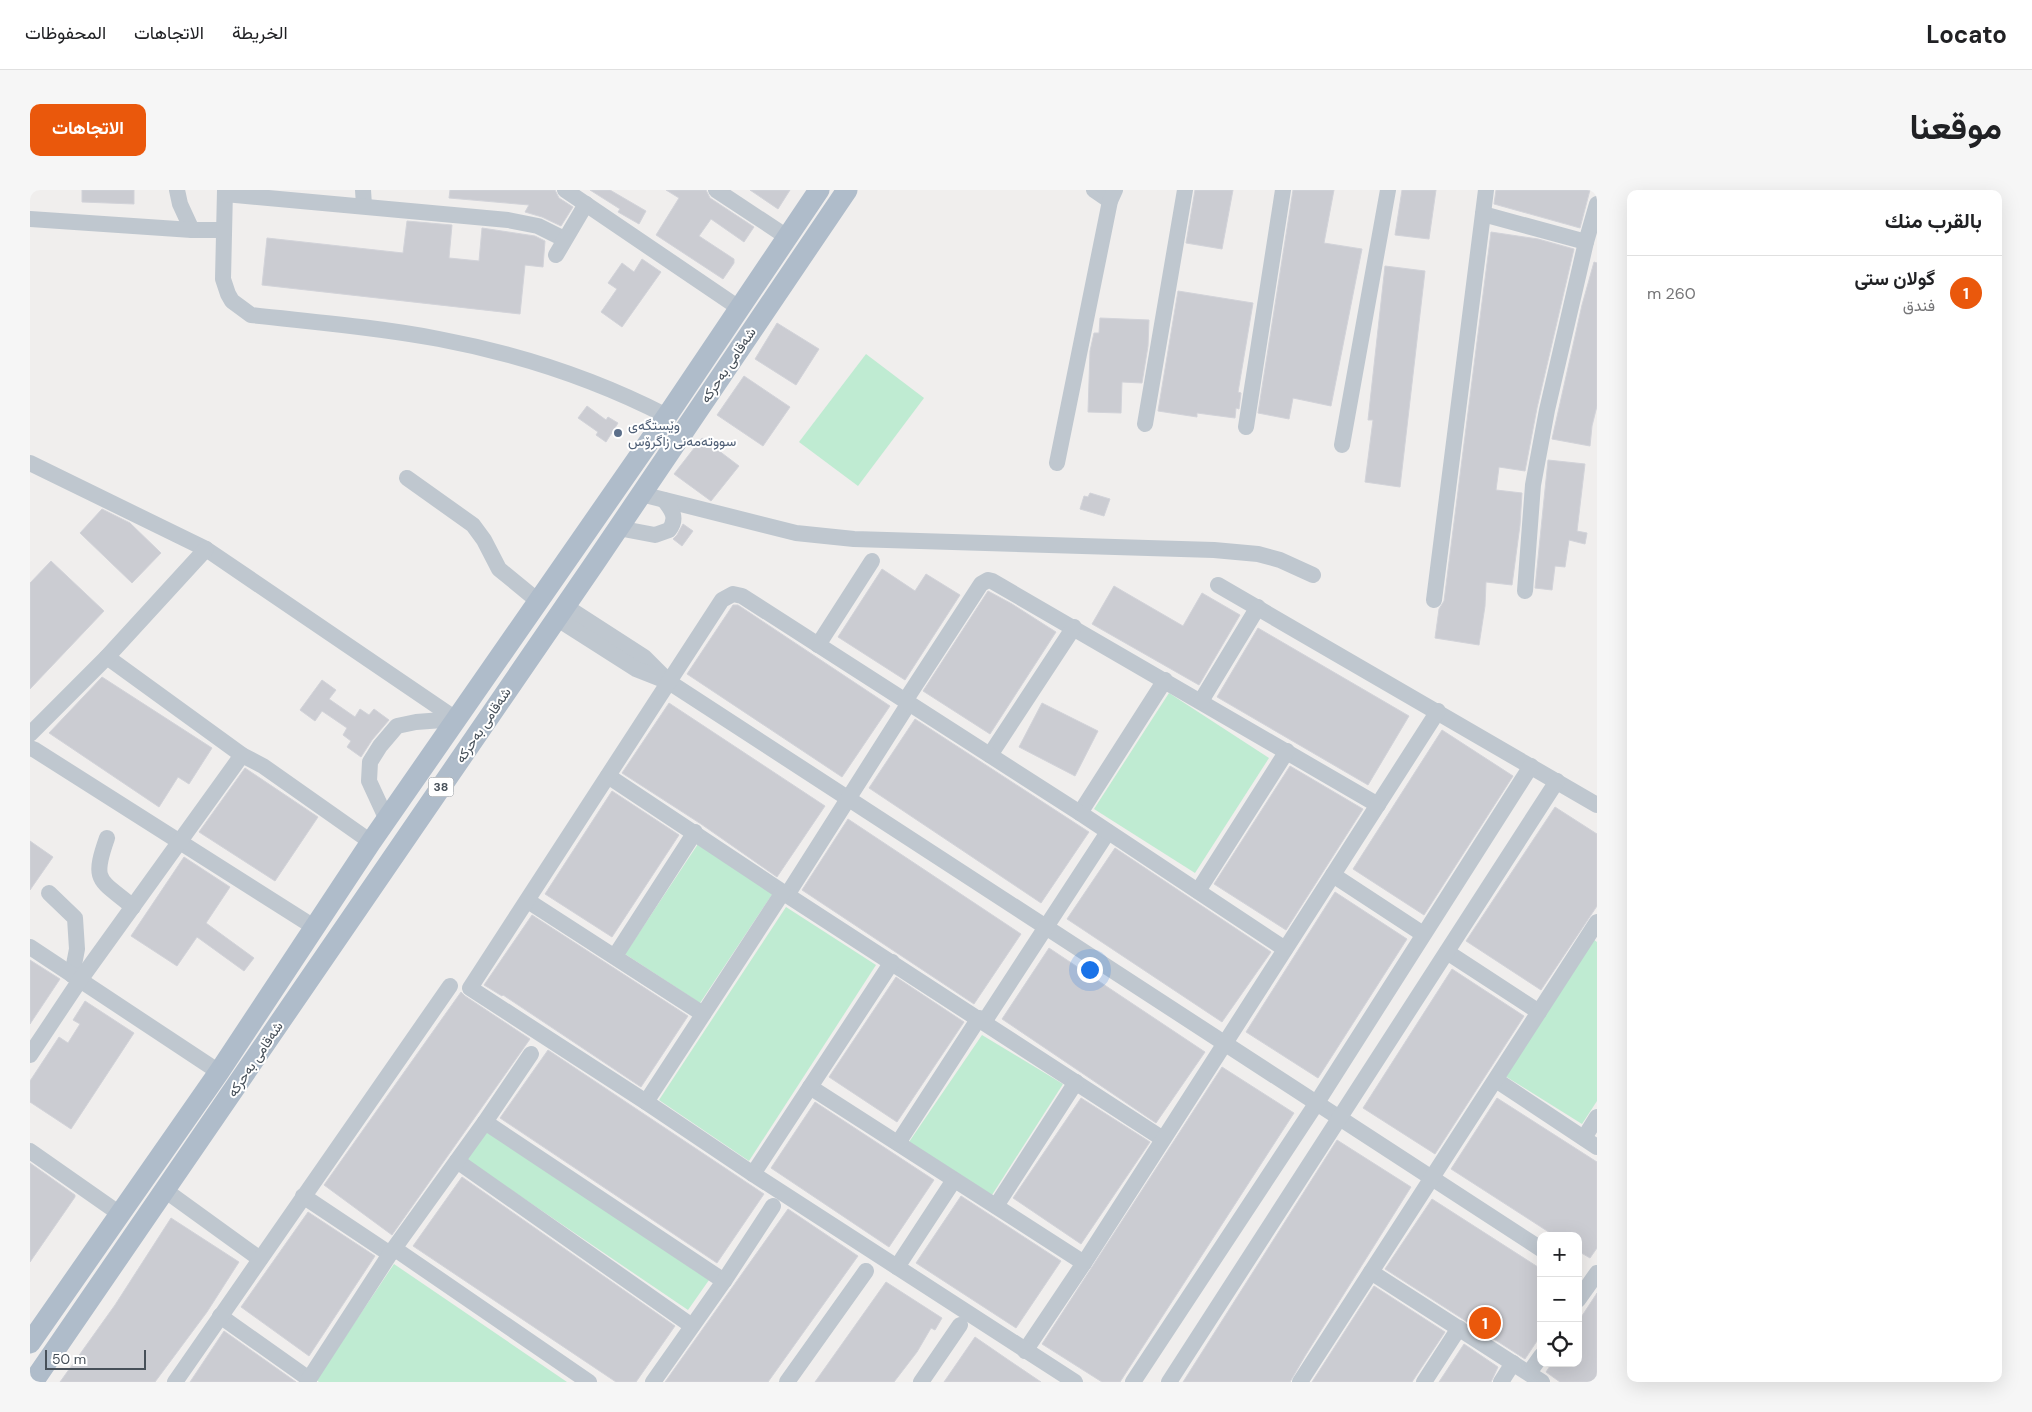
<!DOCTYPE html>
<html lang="ar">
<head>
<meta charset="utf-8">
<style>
  :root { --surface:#fff; --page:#f6f6f6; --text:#202124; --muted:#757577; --line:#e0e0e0; --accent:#ea580c }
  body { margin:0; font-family:"DM Sans",Vazirmatn,sans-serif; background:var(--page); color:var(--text); direction:rtl }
  .controls { position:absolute; right:15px; bottom:15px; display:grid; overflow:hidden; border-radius:10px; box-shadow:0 5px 20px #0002 }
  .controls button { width:45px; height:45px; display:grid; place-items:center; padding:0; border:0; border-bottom:1px solid var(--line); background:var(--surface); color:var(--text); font:25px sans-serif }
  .scale { position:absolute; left:15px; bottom:12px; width:101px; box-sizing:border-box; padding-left:5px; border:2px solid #475059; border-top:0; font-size:14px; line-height:18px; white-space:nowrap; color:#475059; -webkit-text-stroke:4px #fff; paint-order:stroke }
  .you { position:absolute; left:1059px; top:779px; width:18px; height:18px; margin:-12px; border:4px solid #fff; border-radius:50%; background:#1a73e8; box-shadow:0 0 0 8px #1a73e833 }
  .badge { display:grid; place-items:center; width:32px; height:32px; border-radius:50%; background:var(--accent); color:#fff; font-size:16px; font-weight:700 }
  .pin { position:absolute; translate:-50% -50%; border:2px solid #fff; box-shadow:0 1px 5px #0006 }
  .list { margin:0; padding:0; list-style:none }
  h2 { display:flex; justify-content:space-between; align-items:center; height:65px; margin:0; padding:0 20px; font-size:21px }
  h2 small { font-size:16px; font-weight:400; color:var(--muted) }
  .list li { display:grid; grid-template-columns:32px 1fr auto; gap:15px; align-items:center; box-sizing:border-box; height:75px; padding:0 20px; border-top:1px solid var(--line) }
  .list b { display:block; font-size:19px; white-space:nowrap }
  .list p { margin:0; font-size:16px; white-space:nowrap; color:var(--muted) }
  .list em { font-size:16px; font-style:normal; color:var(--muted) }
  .icon { flex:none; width:28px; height:28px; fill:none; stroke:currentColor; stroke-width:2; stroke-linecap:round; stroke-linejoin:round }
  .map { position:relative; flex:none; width:1567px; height:1192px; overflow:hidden; direction:ltr; border-radius:10px }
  header { display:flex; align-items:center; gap:30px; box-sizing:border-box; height:70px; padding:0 25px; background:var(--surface); border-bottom:1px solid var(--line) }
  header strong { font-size:24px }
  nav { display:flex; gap:28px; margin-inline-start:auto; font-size:18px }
  .intro { display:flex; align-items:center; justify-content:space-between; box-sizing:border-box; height:120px; padding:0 30px }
  h1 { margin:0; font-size:35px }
  .button { padding:12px 22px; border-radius:10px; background:var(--accent); color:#fff; font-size:18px; font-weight:700 }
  main { display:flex; gap:30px; padding:0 30px }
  aside { flex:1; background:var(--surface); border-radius:10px; box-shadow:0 5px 20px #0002 }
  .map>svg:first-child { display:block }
  .green { fill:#bfebd2 }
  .building { fill:#cbccd2; stroke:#d2d3d9 }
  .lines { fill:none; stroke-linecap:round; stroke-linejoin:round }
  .minor { stroke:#bfc7cf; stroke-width:16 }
  .major { stroke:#afbcca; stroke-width:21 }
  .service-dot { fill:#5c6f8a; stroke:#fff; stroke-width:2 }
  .labels { text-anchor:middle; stroke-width:4; stroke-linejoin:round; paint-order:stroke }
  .shield { fill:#fff; stroke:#7e848b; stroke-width:1 }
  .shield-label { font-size:12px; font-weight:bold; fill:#475059 }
  .street-label { font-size:14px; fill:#475059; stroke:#fff }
  .service-label { font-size:14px; fill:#4e5e75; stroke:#fff; text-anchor:start }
</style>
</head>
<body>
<header>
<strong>Locato</strong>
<nav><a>الخريطة</a><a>الاتجاهات</a><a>المحفوظات</a></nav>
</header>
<div class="intro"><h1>موقعنا</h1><a class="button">الاتجاهات</a></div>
<main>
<aside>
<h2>بالقرب منك<small></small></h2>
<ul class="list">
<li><span class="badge">1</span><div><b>گولان ستی</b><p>فندق</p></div><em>260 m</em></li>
</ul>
</aside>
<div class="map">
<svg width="1567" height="1192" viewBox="0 0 1567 1192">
  <rect width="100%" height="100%" fill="#f0eeed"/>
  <!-- green -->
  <g class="green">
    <path d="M836,164L894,208L828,296L769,252Z"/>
    <path d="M1139,503L1239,568L1165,683L1064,619Z"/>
    <path d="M668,654L743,703L670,813L595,764Z"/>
    <path d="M756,717L846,775L719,971L629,910Z"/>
    <path d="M1563,749L1567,752V911L1552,934L1475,886Z"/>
    <path d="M952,845L1033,894L962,1005L879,952Z"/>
    <path d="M455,938L679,1090L658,1120L434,968Z"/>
    <path d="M364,1074L537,1192H289L286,1190Z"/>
  </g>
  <!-- building -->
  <g class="building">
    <path d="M52,0H104V14L52,12Z"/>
    <path d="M420,0H525L529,8L543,17L531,36L512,27L495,22L499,15L419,8Z"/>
    <path d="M560,0H580L616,21L609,34L588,22L590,19Z"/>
    <path d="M636,0H676L680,8L724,37L714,52L681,29L669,46L704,69V73L693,89L626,45L649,8Z"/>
    <path d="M720,0H760L748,19Z"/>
    <path d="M1165,0H1203L1192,59L1156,53Z"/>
    <path d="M1263,0H1304L1294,53L1332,59L1301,216L1263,208L1259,229L1228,223Z"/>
    <path d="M1372,0H1406L1399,49L1365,45Z"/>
    <path d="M1466,0H1560L1550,38L1464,14Z"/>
    <path d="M377,31L422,35L419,68L449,71L452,38L505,46L515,51L513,77L495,75L490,124L232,95L237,48L373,63Z"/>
    <path d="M1461,42L1508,49L1544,59L1507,218L1495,281L1469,277L1466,300L1492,303L1490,335L1482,395L1456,392L1455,416L1449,455L1405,448L1409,419L1414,411Z"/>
    <path d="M612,69L631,82L592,137L571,122L587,99L578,93L592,73L604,82Z"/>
    <path d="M1564,72L1567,73V216L1562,236L1560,256L1522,249L1552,115Z"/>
    <path d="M1355,76L1395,81L1370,297L1335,292L1343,230H1338Z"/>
    <path d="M1148,101L1223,113L1208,202L1211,203L1209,219L1206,218L1205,228L1167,223V227L1128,221Z"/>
    <path d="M1070,128L1119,130L1118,156L1112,193L1092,192L1091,223L1058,222L1060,161L1064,143H1069Z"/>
    <path d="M747,133L789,159L766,195L725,169Z"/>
    <path d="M714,186L760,217L733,256L687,225Z"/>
    <path d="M557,216L576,230L578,227L588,233L576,252L566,245L568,242L548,228Z"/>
    <path d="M672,248L709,276L681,311L644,284Z"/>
    <path d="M1518,270L1555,274L1547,341L1557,343L1555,354L1539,350L1535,377L1525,376L1522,400L1505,398Z"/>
    <path d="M1060,303L1080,309L1074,326L1050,319L1054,306L1058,307Z"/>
    <path d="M72,319L100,333L131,363L102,393L50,343Z"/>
    <path d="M653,334L663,341L652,356L643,349L647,345Z"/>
    <path d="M21,371L74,421L0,499V393Z"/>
    <path d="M852,379L885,401L896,384L930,405L875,490L808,447Z"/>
    <path d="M1084,396L1153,436L1172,403L1210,425L1169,495L1062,434Z"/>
    <path d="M958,401L982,414L1026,442L960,544L893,501Z"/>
    <path d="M703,415H708L860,516L812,587L657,484Z"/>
    <path d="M1228,438L1379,526L1338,595L1187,507Z"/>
    <path d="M72,487L182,558L159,594L148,587L129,617L19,543Z"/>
    <path d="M292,490L306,500L299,509L325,527L330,519L339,525L344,519L359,530L342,550L331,567L317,557L321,551L313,545L317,538L292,521L285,531L270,520Z"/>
    <path d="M639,513L795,616L747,687L671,634L592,583Z"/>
    <path d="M1012,513L1068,541L1045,586L989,557Z"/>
    <path d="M885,529L1059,642L1011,713L839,598Z"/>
    <path d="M1412,540L1483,586L1394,725L1323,679Z"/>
    <path d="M1260,576L1333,619L1256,740L1184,694Z"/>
    <path d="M215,578L288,627L245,691L169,642Z"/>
    <path d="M582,601L649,645L582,747L515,704Z"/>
    <path d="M1525,617L1567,644V716L1511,800L1436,751Z"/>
    <path d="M818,629L991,744L944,814L772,700Z"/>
    <path d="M0,651L23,667L0,700Z"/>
    <path d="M1085,658L1241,762L1192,832L1037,729Z"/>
    <path d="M154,667L200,697L176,733L224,768L214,781L167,747L147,776L101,746Z"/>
    <path d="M1305,702L1377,749L1288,888L1216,842Z"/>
    <path d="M502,725L658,826L611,897L473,805L472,806L454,795Z"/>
    <path d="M1019,758L1175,862L1126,933L972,829Z"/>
    <path d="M0,770L30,789L0,834Z"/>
    <path d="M1422,779L1494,826L1405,964L1333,918Z"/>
    <path d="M866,787L934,832L867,932L799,887Z"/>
    <path d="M431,802L435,806L500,849L362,1045L294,995Z"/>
    <path d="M55,811L104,843L41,939L0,912V891L29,847L38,853L50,834L43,830Z"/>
    <path d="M518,860L734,1004L687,1073L470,928Z"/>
    <path d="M1192,877L1264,923L1090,1192H1072L1012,1154Z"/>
    <path d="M1051,908L1120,952L1051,1054L983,1008Z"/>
    <path d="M1467,908L1567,972V1058L1560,1068L1548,1061V1046H1525L1421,979Z"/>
    <path d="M785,912L904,990L859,1057L741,978Z"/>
    <path d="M1307,950L1381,997L1275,1166L1260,1192H1153Z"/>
    <path d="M0,973L45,1005V1007L0,1072Z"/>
    <path d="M432,987L645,1136L606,1192H586L383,1056Z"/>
    <path d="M931,1006L1031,1071L986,1138L886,1073Z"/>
    <path d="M1402,1009L1511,1079V1145L1495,1169L1355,1079Z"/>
    <path d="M758,1019L828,1066L738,1192H635Z"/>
    <path d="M278,1022L345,1066L279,1166L211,1117Z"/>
    <path d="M141,1028L209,1072L177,1122L125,1192H30L85,1115Z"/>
    <path d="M856,1092L912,1128L905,1140L901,1138L887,1162L864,1192H785Z"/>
    <path d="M1344,1096L1415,1142L1382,1192H1282Z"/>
    <path d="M1567,1103V1192H1530L1516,1182L1522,1173H1548V1132Z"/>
    <path d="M194,1141L266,1192H160Z"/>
    <path d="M945,1147L977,1169L1011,1192H914Z"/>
    <path d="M1434,1154L1468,1177L1461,1192H1409Z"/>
  </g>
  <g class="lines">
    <!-- minor -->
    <g class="minor">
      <path d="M147,0L150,14L162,40H194"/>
      <path d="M195,0L193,89L198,104L202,111L221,125C283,132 347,137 409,149C489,164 565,189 637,226"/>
      <path d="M333,0L334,15"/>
      <path d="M535,0L709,118"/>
      <path d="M686,0L757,47"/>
      <path d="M1064,0L1080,11"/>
      <path d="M195,4L478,30L508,36L534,49"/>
      <path d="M1453,24L1556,52"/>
      <path d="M0,29L162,40"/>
      <path d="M526,65L556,14"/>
      <path d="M1115,234L1155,0"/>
      <path d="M1216,237L1253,0"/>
      <path d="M1312,255L1358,0"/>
      <path d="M0,273L176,359L426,529"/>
      <path d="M1027,273L1080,11L1085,0"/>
      <path d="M377,288L443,335L454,350L469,379L508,411"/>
      <path d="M611,304L766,343L824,349L1184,360L1228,364L1250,370L1283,385"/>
      <path d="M588,338L625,345L639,340C648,328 642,320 634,310"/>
      <path d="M1188,395L1567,615"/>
      <path d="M1495,401L1503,295L1517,220L1556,52L1567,14"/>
      <path d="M1404,410L1456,0"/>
      <path d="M535,416L614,467L639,492"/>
      <path d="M526,428L606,479L639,492L1511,1059"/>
      <path d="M788,455L842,371"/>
      <path d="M77,467L212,565L233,576L341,652"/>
      <path d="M875,511L951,394L958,390L962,391L1348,615"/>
      <path d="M1171,511L1228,417"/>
      <path d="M0,544L77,467L176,359"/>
      <path d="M0,558L5,560L284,737"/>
      <path d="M960,565L1044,437"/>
      <path d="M578,586L757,705L1133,949"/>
      <path d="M1050,623L1135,490"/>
      <path d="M357,630L339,591L340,572L350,556L367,536L386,532L426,529"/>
      <path d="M77,648C61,693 70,689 103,717"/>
      <path d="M1303,685L1393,744"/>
      <path d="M1168,701L1257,561"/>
      <path d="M19,703L45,728L47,759L42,785"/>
      <path d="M757,705L879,513"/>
      <path d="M498,711L673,824"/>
      <path d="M0,757L189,882"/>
      <path d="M1417,762L1509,822"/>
      <path d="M585,766L665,642"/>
      <path d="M954,832L1078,642"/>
      <path d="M0,865L50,790L212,565"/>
      <path d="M1466,890L1567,957"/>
      <path d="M780,897L1054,1073"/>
      <path d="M616,912L753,702"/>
      <path d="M455,932L694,1091"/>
      <path d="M1554,948L1567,927"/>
      <path d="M868,953L949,828"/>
      <path d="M0,961L90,1024"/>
      <path d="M427,971L662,1136"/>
      <path d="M723,984L862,772"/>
      <path d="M136,1001L230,1069"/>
      <path d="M273,1006L360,1064"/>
      <path d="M966,1016L1046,892"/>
      <path d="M365,1059L559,1192"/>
      <path d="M867,1077L924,990"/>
      <path d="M1341,1082L1512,1192"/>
      <path d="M1548,1110L1567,1083"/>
      <path d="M190,1126L279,1189"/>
      <path d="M995,1161L1054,1073L1408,521"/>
      <path d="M1499,1183L1511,1166"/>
      <path d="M145,1192L420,796"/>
      <path d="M277,1192L360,1064L455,932L501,864"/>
      <path d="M623,1192L694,1091L743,1016"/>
      <path d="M757,1192L836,1081"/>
      <path d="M891,1192L930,1135"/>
      <path d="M1045,1192L723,984L616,912L440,798L692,410L703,404L712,406L1050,623L1255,759"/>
      <path d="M1103,1192L1286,914L1501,576"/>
      <path d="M1139,1192L1527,591"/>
      <path d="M1270,1192L1567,732"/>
      <path d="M1394,1192L1429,1138"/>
      <path d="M1471,1192L1483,1173"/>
    </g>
    <!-- major -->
    <g class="major">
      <path d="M0,1153L189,882L341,652L637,226L789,0"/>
      <path d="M3,1192L564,374L817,0"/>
    </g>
  </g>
  <!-- markers -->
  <circle class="service-dot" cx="588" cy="243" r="5"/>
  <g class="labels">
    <!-- shield labels -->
    <rect class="shield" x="398.5" y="587.5" width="25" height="19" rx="4"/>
    <g class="shield-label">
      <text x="411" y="601">38</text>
    </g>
    <!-- street labels -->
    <g class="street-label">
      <text transform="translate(698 175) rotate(-56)" y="5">شەقامی بەحرکە</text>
      <text transform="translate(453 535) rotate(-56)" y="5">شەقامی بەحرکە</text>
      <text transform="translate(225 869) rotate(-56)" y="5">شەقامی بەحرکە</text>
    </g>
    <!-- service labels -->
    <g class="service-label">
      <text x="598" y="240">وێستگەی<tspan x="598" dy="16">سووتەمەنی زاگرۆس</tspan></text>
    </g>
  </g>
</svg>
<div class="controls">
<button>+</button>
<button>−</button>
<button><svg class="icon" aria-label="locate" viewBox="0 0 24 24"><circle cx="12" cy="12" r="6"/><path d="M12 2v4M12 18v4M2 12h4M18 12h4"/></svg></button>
</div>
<div class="scale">50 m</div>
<div class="you"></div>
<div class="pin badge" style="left:1455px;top:1133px">1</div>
</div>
</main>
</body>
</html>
